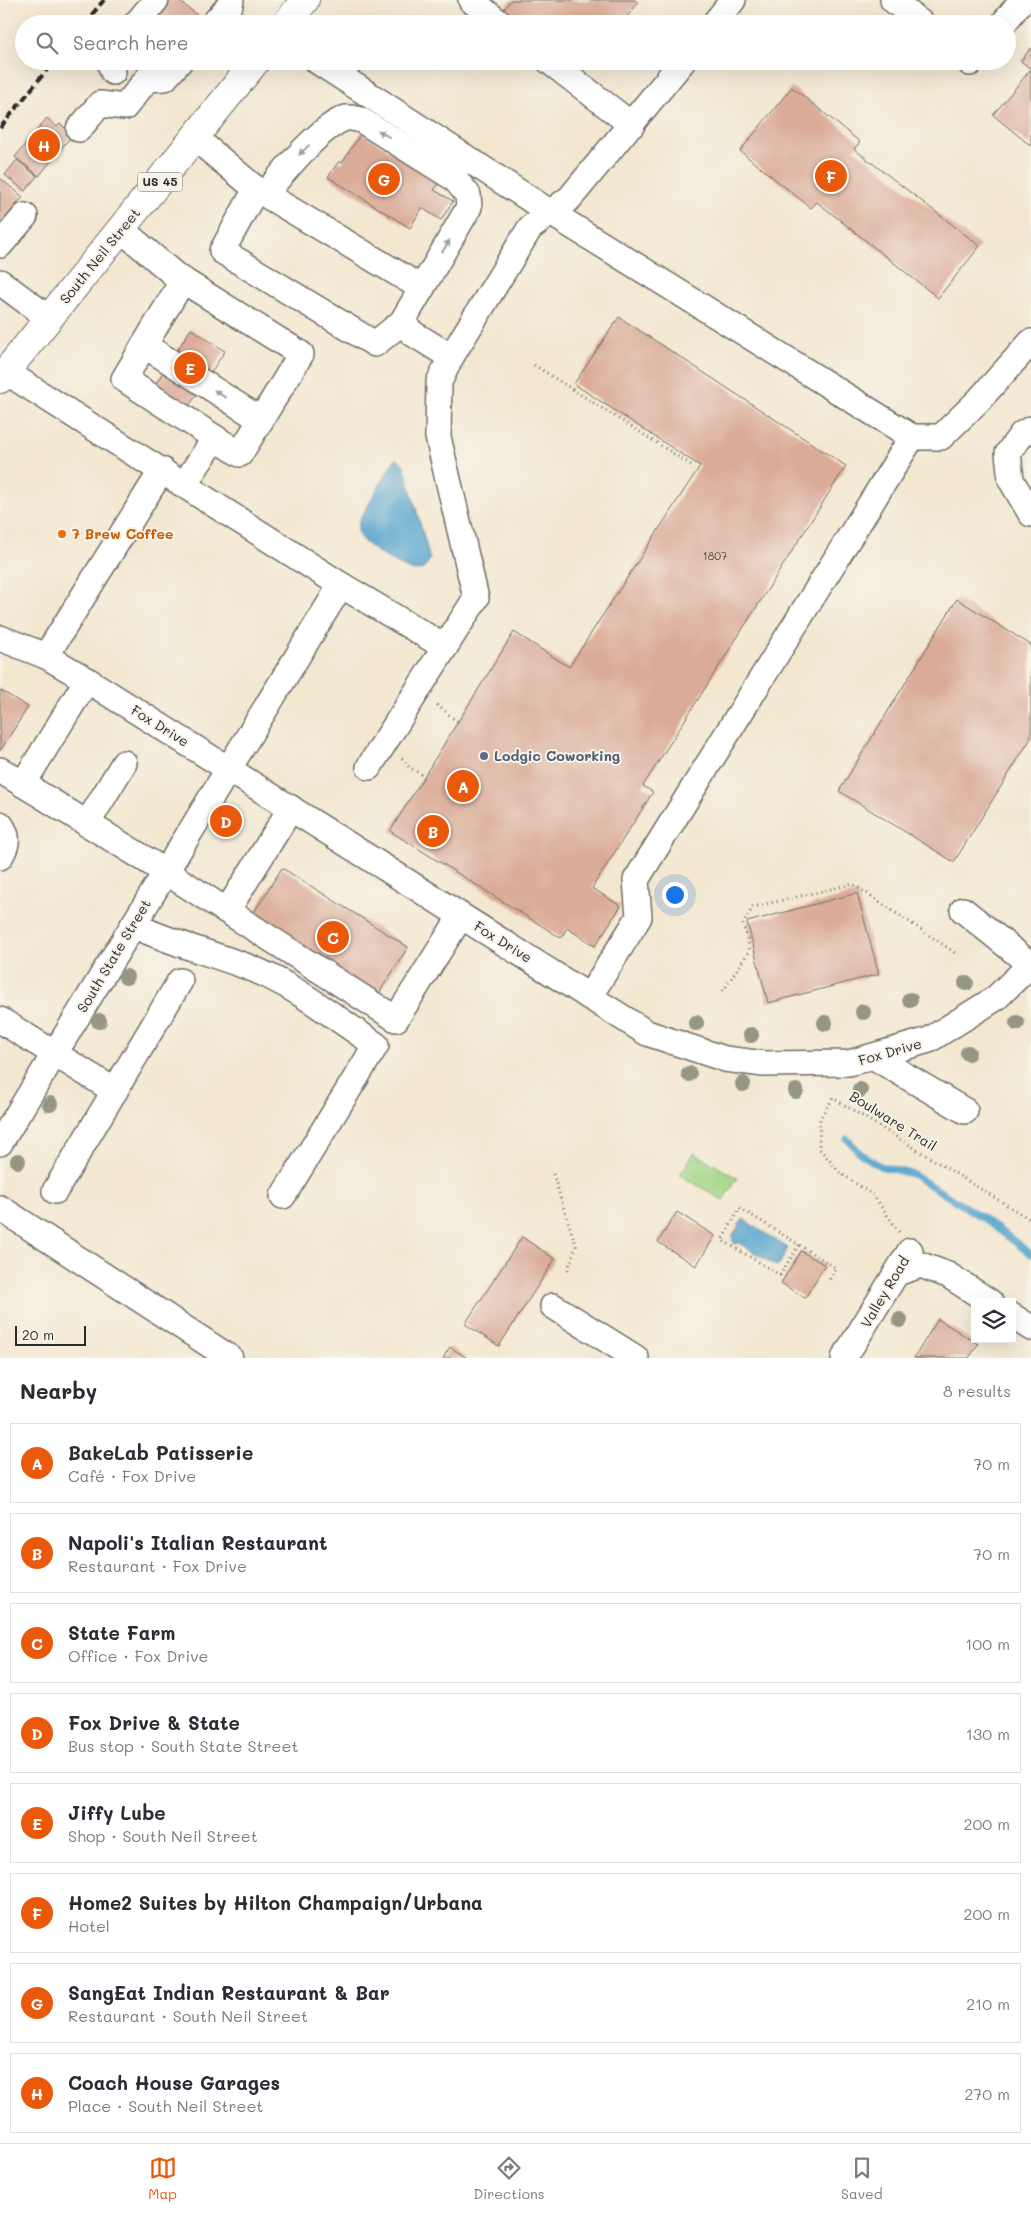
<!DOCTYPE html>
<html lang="en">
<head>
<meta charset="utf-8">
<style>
  :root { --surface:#fff; --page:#f7f7f7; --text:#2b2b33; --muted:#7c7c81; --line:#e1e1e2; --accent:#ea580c }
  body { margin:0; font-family:Mali,sans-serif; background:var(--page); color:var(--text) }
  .controls { position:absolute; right:15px; bottom:15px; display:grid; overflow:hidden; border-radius:0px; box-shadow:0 5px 20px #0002 }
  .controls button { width:45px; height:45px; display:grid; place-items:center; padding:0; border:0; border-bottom:1px solid var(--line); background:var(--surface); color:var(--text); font:25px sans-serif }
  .scale { position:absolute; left:15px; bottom:12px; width:71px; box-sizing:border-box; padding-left:5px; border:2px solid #2b2b2b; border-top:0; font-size:14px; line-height:18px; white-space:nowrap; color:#2b2b2b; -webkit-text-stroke:4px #f7f3e8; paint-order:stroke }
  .you { position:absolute; left:674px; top:894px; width:18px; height:18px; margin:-12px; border:4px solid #fff; border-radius:50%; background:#1a73e8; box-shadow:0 0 0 8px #1a73e833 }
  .badge { display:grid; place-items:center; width:32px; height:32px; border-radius:50%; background:var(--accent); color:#fff; font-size:16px; font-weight:700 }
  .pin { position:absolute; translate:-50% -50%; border:2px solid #fff; box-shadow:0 1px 5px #0006 }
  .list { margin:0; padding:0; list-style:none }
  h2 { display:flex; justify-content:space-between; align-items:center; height:65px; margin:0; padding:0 20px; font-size:21px }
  h2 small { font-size:16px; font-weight:400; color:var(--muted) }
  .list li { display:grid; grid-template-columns:32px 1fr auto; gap:15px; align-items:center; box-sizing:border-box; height:80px; margin:0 10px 10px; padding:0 10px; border:1px solid var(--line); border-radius:0px }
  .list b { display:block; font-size:19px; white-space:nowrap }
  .list p { margin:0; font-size:16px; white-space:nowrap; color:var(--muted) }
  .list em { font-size:16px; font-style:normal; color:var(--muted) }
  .icon { flex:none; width:28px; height:28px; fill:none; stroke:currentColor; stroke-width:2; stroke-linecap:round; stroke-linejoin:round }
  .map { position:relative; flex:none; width:1031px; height:1358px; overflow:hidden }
  .search { position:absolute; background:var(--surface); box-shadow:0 5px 20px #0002; left:15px; right:15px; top:15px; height:55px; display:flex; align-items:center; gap:12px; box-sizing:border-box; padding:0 18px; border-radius:28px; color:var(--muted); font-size:19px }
  .sheet { height:785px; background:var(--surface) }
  nav { display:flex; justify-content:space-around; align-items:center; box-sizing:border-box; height:70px; border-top:1px solid var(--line); background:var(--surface); font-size:14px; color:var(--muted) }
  nav a { display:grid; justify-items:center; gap:2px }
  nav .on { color:var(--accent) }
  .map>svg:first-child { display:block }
  .green { fill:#a0d586; stroke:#668058 }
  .water { fill:#52a3cd; stroke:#3e677c }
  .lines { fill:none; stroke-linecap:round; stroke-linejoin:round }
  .stream { stroke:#52a3cd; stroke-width:7 }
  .building { fill:#daac98 }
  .minor-casing { stroke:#716d65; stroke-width:28 }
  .major-casing { stroke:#716d65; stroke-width:30 }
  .path { stroke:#716d65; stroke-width:3; stroke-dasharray:1 4; stroke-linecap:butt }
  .minor { stroke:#fff; stroke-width:25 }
  .major { stroke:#fff; stroke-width:28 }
  .rail { stroke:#2b2b2b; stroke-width:4; stroke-dasharray:8 4; stroke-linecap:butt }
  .tree { fill:#959782 }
  .oneway { fill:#a0a0a0 }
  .food-dot { fill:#e8710a; stroke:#f7f3e8; stroke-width:2 }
  .service-dot { fill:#5c6f8a; stroke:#f7f3e8; stroke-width:2 }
  .labels { text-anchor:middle; stroke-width:4; stroke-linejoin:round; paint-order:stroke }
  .number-label { font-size:11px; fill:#574b46 }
  .shield { fill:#f7f3e8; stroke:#686764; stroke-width:1 }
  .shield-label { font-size:12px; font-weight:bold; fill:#2b2b2b }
  .street-label { font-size:14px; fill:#2b2b2b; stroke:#f7f3e8 }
  .food-label { font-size:14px; font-weight:bold; fill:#c56008; stroke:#f7f3e8; text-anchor:start }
  .service-label { font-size:14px; font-weight:bold; fill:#4e5e75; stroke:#f7f3e8; text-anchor:start }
</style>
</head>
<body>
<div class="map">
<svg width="1031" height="1358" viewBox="0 0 1031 1358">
  <rect width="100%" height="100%" fill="#f7f3e8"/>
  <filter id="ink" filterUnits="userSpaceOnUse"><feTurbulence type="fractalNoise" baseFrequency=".02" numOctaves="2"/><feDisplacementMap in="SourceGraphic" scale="10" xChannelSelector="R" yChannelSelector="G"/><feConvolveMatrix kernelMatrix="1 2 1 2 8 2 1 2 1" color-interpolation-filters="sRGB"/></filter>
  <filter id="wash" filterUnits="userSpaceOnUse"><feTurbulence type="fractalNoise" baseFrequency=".0096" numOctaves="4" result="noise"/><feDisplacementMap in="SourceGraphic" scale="20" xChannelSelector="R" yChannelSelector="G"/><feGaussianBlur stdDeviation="1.12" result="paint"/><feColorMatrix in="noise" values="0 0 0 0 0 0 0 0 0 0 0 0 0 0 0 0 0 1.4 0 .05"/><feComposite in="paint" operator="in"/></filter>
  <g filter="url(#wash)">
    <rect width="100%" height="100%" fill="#f3e7d0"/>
    <!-- green -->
    <path class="green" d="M694,1153L737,1178L723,1200L680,1175Z"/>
    <!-- water -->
    <g class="water">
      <path d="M395,459L399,460L404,465L430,559C427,565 424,571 416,571C406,571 365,546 360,537C357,532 358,527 359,521Z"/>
      <path d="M743,1219L788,1248L779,1265L776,1266L739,1243L734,1244L732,1236Z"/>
    </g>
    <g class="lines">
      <!-- stream -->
      <path class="stream" d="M847,1139L861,1154L880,1166L912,1174L983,1218L1031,1254"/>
    </g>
    <g id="blocks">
      <!-- building -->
      <g class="building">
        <path d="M157,0H178L201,18L196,24H138Z"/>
        <path d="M511,0H635L638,3L621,24H522L504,9Z"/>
        <path d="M1031,48V146L993,115L1031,69L1021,61Z"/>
        <path d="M149,61H165L158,69Z"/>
        <path d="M577,61H591L586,68Z"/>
        <path d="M792,87L860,142L854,149L980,246L938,298L817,202L811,208L740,151Z"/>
        <path d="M47,118L57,127L60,124L73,134L39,176L15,157Z"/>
        <path d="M361,133L440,181L434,190L453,201L441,220L422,208L410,228L328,177L339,161L342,163Z"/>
        <path d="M17,160L37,176L25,191L5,175Z"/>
        <path d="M1,179L23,197L0,224V181Z"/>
        <path d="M619,317L846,466L643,786L653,792L592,888L621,906L595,946L567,928L561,938L390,831L514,632L569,667L700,466L574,384Z"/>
        <path d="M191,329L225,351L189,406L155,385Z"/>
        <path d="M957,599L1031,645V738L954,862L839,791Z"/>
        <path d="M0,690L28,707L0,751Z"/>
        <path d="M282,868L408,947L374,1001L248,922Z"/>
        <path d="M857,893L879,974L768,1003L747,922Z"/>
        <path d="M677,1212L715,1236L696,1266L658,1242Z"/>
        <path d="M522,1237L555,1259L499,1346L465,1324Z"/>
        <path d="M801,1251L825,1265L805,1298L781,1283Z"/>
        <path d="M938,1319L978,1344L969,1358H914Z"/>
        <path d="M450,1347L467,1358H443Z"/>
      </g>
    </g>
  </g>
  <g filter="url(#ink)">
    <use href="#blocks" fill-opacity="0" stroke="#716d65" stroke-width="1"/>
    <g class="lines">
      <defs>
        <g id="minor">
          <path d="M471,0L501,24"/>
          <path d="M893,0L922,24"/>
          <path d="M136,24L156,0"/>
          <path d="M213,24L230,5L231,0"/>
          <path d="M714,24L733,0"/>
          <path d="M1003,24L1022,0"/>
          <path d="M109,61L113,72"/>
          <path d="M317,61L551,213L912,437H941L978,401L1031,342"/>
          <path d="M549,61L632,125"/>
          <path d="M968,61L970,63L972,61"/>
          <path d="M79,129L100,104L125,107L147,79L165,78L180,61"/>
          <path d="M195,138L256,189L422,288L402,322L412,333L451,357"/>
          <path d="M256,189L222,251L375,344L402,322"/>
          <path d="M265,194C284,172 319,127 346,118C351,117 356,119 361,120L455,179L468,195L469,207L422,288"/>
          <path d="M122,230L176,276L301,354L240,454L124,379L183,280"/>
          <path d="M0,245L25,216"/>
          <path d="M0,282L50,319"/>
          <path d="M144,345L261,420"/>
          <path d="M6,372L341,585"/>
          <path d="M1031,429L1022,434L1008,453L1011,480L1031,514"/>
          <path d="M184,485L215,438"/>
          <path d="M0,638L46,656L87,680L647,1033L725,1059L764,1064L849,1063L929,1040L996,998L1031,964"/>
          <path d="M46,656L162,470"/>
          <path d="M369,767L445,647"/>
          <path d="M0,770L166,872L396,1019L461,916"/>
          <path d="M23,784L87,680"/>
          <path d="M0,824C9,836 8,844 0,857"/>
          <path d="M87,824L124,763"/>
          <path d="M963,910L1031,965"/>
          <path d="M227,911L291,808"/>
          <path d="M133,925C171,943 210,953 248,967C295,985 335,1018 376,1045L283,1196"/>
          <path d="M589,997L639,917L636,880L912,437"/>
          <path d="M0,1020L115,1091"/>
          <path d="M874,1057L965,1111"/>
          <path d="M0,1143L341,585L445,647L476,598L438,437L439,382L451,357L530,228L570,198L683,61"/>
          <path d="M55,1191L180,981"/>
          <path d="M0,1208L230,1358"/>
          <path d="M897,1273L921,1265L948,1275L990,1302"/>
          <path d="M553,1306L636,1358"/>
          <path d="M1012,1316L1031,1328"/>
          <path d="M844,1358L910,1251"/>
        </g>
        <g id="major">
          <path d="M286,24L305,0"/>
          <path d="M0,379L256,61"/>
        </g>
      </defs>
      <!-- minor casing -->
      <use href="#minor" class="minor-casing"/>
      <!-- major casing -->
      <use href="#major" class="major-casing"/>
      <!-- path -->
      <g class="path">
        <path d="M534,365L693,466"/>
        <path d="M437,705L458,722"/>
        <path d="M402,758L409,767L424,776"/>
        <path d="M723,991L750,950L743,924L753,907L853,884L957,954"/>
        <path d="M553,1174L576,1246L567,1272"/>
        <path d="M899,1232L874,1196L839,1172L819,1148L820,1118L833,1098L1031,1220"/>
        <path d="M799,1245L780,1275L722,1240L740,1208L836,1268L828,1282"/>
      </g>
      <!-- minor -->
      <use href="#minor" class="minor"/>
      <!-- major -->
      <use href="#major" class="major"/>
      <!-- rail -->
      <g class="rail">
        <path d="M84,24L104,0"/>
        <path d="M0,128L54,61"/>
      </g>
    </g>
    <!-- trees -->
    <g class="tree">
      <circle cx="126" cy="977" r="8"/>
      <circle cx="966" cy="983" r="8"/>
      <circle cx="910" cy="1000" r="8"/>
      <circle cx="863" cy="1012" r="8"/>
      <circle cx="99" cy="1021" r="8"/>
      <circle cx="696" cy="1023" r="8"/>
      <circle cx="825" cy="1023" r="8"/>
      <circle cx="1017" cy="1023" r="8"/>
      <circle cx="751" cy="1035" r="8"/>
      <circle cx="968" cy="1053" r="8"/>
      <circle cx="689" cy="1074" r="8"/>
      <circle cx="743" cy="1084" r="8"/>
      <circle cx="860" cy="1090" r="8"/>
      <circle cx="796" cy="1091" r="8"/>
      <circle cx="50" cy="1104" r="8"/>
      <circle cx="18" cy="1161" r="8"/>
      <circle cx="900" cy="1320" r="8"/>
    </g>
    <!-- one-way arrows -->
    <defs><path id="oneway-solid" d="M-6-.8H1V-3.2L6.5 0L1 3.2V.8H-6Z" transform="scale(1.25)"/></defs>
    <g class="oneway">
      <use href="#oneway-solid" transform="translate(384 134) rotate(-149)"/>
      <use href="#oneway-solid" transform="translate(304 150) rotate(136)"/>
      <use href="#oneway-solid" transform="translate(446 246) rotate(-58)"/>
      <use href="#oneway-solid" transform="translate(220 394) rotate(-147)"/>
    </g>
  </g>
  <!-- markers -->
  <circle class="food-dot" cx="62" cy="534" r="5"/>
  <circle class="service-dot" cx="484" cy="756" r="5"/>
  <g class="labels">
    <!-- number labels -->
    <g class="number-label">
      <text x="715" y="560">1807</text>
    </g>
    <!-- shield labels -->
    <rect class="shield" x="137.5" y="172.5" width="45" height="19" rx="4"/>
    <g class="shield-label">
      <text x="160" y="186">US 45</text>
    </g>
    <!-- street labels -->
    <g class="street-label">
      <text transform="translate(100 256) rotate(-51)" y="5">South Neil Street</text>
      <text transform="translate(160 726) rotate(32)" y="5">Fox Drive</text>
      <text transform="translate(503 942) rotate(32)" y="5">Fox Drive</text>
      <text transform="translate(114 956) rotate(-59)" y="5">South State Street</text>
      <text transform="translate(890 1052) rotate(-16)" y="5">Fox Drive</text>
      <text transform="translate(893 1121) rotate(32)" y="5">Boulware Trail</text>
      <text transform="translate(885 1292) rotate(-59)" y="5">Valley Road</text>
    </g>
    <!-- food labels -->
    <g class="food-label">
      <text x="72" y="539">7 Brew Coffee</text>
    </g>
    <!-- service labels -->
    <g class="service-label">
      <text x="494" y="761">Lodgic Coworking</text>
    </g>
  </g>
</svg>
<div class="controls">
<button><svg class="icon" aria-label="layers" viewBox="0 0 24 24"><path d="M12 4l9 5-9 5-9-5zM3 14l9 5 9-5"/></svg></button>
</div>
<div class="scale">20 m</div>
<div class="you"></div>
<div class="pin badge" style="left:463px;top:786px">A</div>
<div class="pin badge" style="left:433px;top:831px">B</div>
<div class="pin badge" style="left:333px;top:937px">C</div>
<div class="pin badge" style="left:226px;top:821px">D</div>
<div class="pin badge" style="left:190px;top:368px">E</div>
<div class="pin badge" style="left:831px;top:176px">F</div>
<div class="pin badge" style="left:384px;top:179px">G</div>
<div class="pin badge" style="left:44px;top:145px">H</div>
<div class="search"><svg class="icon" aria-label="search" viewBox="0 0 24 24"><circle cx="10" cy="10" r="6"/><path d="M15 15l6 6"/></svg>Search here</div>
</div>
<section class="sheet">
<h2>Nearby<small>8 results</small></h2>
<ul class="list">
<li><span class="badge">A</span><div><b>BakeLab Patisserie</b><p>Café · Fox Drive</p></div><em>70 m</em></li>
<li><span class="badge">B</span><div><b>Napoli's Italian Restaurant</b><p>Restaurant · Fox Drive</p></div><em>70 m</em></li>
<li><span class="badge">C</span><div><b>State Farm</b><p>Office · Fox Drive</p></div><em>100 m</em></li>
<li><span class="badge">D</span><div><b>Fox Drive &amp; State</b><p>Bus stop · South State Street</p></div><em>130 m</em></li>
<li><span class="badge">E</span><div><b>Jiffy Lube</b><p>Shop · South Neil Street</p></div><em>200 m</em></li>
<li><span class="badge">F</span><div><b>Home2 Suites by Hilton Champaign/Urbana</b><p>Hotel</p></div><em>200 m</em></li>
<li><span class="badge">G</span><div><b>SangEat Indian Restaurant &amp; Bar</b><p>Restaurant · South Neil Street</p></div><em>210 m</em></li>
<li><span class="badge">H</span><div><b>Coach House Garages</b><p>Place · South Neil Street</p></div><em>270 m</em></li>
</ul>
</section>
<nav>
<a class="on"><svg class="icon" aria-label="map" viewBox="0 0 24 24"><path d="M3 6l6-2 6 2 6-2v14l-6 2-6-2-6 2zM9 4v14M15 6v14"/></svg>Map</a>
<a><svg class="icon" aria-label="directions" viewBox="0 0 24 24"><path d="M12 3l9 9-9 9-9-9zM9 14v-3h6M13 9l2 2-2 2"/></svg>Directions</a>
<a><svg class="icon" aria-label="saved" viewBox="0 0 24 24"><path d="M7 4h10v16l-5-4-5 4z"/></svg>Saved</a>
</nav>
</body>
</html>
